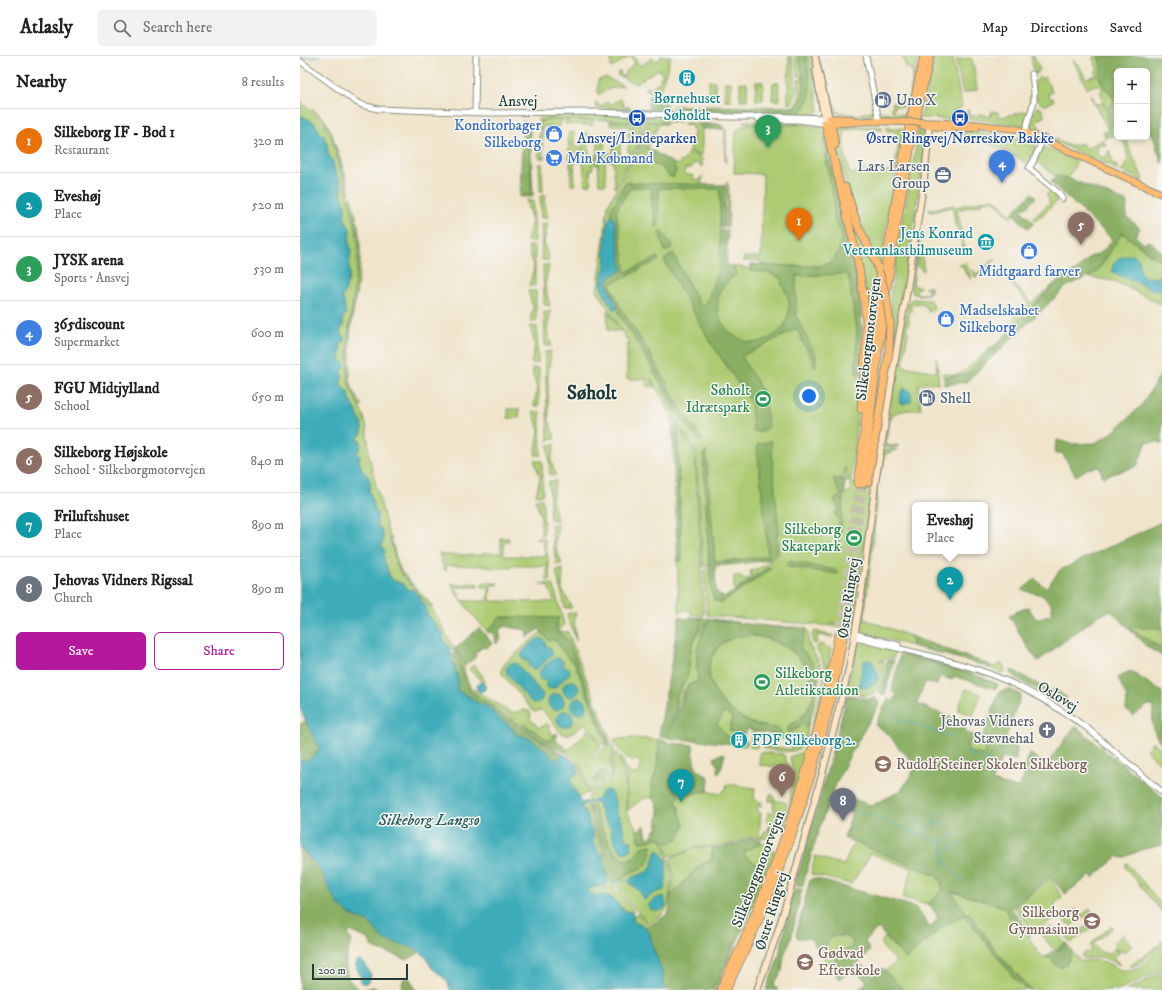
<!DOCTYPE html>
<html lang="en">
<head>
<meta charset="utf-8">
<style>
  :root { --surface:#fff; --page:#f2f2f2; --text:#202124; --muted:#757577; --line:#e0e0e0; --accent:#b5179e }
  body { margin:0; font-family:"IM FELL DW Pica",serif; background:var(--page); color:var(--text) }
  .controls { position:absolute; right:12px; top:12px; display:grid; overflow:hidden; border-radius:6px; box-shadow:0 2px 6px #0003 }
  .controls button { width:36px; height:36px; display:grid; place-items:center; padding:0; border:0; border-bottom:1px solid var(--line); background:var(--surface); color:var(--text); font:20px sans-serif }
  .scale { position:absolute; left:12px; bottom:10px; width:96px; box-sizing:border-box; padding-left:4px; border:2px solid #1f3d34; border-top:0; font-size:11px; line-height:14px; white-space:nowrap; color:#1f3d34; -webkit-text-stroke:3px #f6f6f2; paint-order:stroke }
  .you { position:absolute; left:509px; top:340px; width:14px; height:14px; margin:-10px; border:3px solid #fff; border-radius:50%; background:#1a73e8; box-shadow:0 0 0 6px #1a73e833 }
  .badge { display:grid; place-items:center; width:26px; height:26px; border-radius:50%; background:var(--accent); color:#fff; font-size:13px; font-weight:700 }
  .pin { position:absolute; translate:-50% -33px; filter:drop-shadow(0 1px 2px #0008) }
  .pin::after { content:''; position:absolute; top:21px; width:14px; height:12px; background:inherit; clip-path:polygon(0 0,100% 0,50% 100%) }
  .popup { position:absolute; left:612px; top:446px; width:76px; height:52px; box-sizing:border-box; display:grid; place-content:center; border-radius:6px; background:var(--surface); filter:drop-shadow(0 1px 3px #0005); font-size:13px; white-space:nowrap; color:var(--muted) }
  .popup b { font-size:15px; color:var(--text) }
  .popup::after { content:''; position:absolute; left:50%; top:100%; margin-left:-8px; border:8px solid transparent; border-top-color:var(--surface) }
  .list { margin:0; padding:0; list-style:none }
  h2 { display:flex; justify-content:space-between; align-items:center; height:52px; margin:0; padding:0 16px; font-size:17px }
  h2 small { font-size:13px; font-weight:400; color:var(--muted) }
  .list li { display:grid; grid-template-columns:26px 1fr auto; gap:12px; align-items:center; box-sizing:border-box; height:64px; padding:0 16px; border-top:1px solid var(--line) }
  .list b { display:block; font-size:15px; white-space:nowrap }
  .list p { margin:0; font-size:13px; white-space:nowrap; color:var(--muted) }
  .list em { font-size:13px; font-style:normal; color:var(--muted) }
  .actions { display:flex; gap:8px; padding:12px 16px }
  .actions a { flex:1; padding:9px 0; border:1px solid var(--accent); border-radius:6px; text-align:center; font-size:14px; color:var(--accent) }
  .actions .main { background:var(--accent); color:#fff }
  .icon { flex:none; width:22px; height:22px; fill:none; stroke:currentColor; stroke-width:2; stroke-linecap:round; stroke-linejoin:round }
  .map { position:relative; flex:none; width:862px; height:934px; overflow:hidden }
  header { display:flex; align-items:center; gap:24px; box-sizing:border-box; height:56px; padding:0 20px; background:var(--surface); border-bottom:1px solid var(--line) }
  header strong { font-size:19px }
  nav { display:flex; gap:22px; margin-inline-start:auto; font-size:14px }
  .search { width:280px; height:36px; background:var(--page); display:flex; align-items:center; gap:10px; box-sizing:border-box; padding:0 14px; border-radius:6px; color:var(--muted); font-size:15px }
  main { display:flex }
  aside { flex:1; background:var(--surface) }
  .map>svg:first-child { display:block }
  .green { fill:#adcb72; stroke:#668453 }
  .forest { fill:#8aaf64; stroke:#54764c }
  .water { fill:#3cabb9; stroke:#2e7476 }
  .lines { fill:none; stroke-linecap:round; stroke-linejoin:round }
  .stream { stroke:#3cabb9; stroke-width:1 }
  .motorway-tunnel { stroke:#c6c3ac; stroke-width:7; stroke-dasharray:7 3.5; stroke-linecap:butt }
  .tertiary-casing { stroke:#88907f; stroke-width:7 }
  .secondary-casing { stroke:#88907f; stroke-width:8 }
  .primary-casing { stroke:#88907f; stroke-width:8 }
  .motorway-casing { stroke:#88907f; stroke-width:9 }
  .tertiary { stroke:#fff; stroke-width:5 }
  .secondary { stroke:#ffe4c6; stroke-width:5.5 }
  .primary { stroke:#febb71; stroke-width:6 }
  .motorway { stroke:#febb71; stroke-width:7 }
  .primary-bridge-casing { stroke:#88907f; stroke-width:8; stroke-linecap:butt }
  .motorway-bridge-casing { stroke:#88907f; stroke-width:9; stroke-linecap:butt }
  .primary-bridge { stroke:#febb71; stroke-width:6 }
  .motorway-bridge { stroke:#febb71; stroke-width:7 }
  .labels { text-anchor:middle; stroke-width:3; stroke-linejoin:round; paint-order:stroke }
  .culture-label { font-size:15px; fill:#0d838f; stroke:#f6f6f2 }
  .service-label { font-size:15px; fill:#4e5e75; stroke:#f6f6f2; text-anchor:start }
  .street-label { font-size:15px; fill:#1f3d34; stroke:#f6f6f2 }
  .shop-label { font-size:15px; fill:#366cbe; stroke:#f6f6f2; text-anchor:start }
  .transit-label { font-size:15px; fill:#164399; stroke:#f6f6f2 }
  .leisure-label { font-size:15px; fill:#27864d; stroke:#f6f6f2; text-anchor:end }
  .worship-label { font-size:15px; fill:#5b616d; stroke:#f6f6f2; text-anchor:end }
  .education-label { font-size:15px; fill:#785e54; stroke:#f6f6f2; text-anchor:start }
  .water-label { font-size:16px; font-style:italic; fill:#285e5c; stroke:#f6f6f2 }
  .district-label { font-size:19px; font-weight:bold; fill:#1f3d34; stroke:#f6f6f2 }
</style>
</head>
<body>
<header>
<strong>Atlasly</strong>
<div class="search"><svg class="icon" aria-label="search" viewBox="0 0 24 24"><circle cx="10" cy="10" r="6"/><path d="M15 15l6 6"/></svg>Search here</div>
<nav><a>Map</a><a>Directions</a><a>Saved</a></nav>
</header>
<main>
<aside>
<h2>Nearby<small>8 results</small></h2>
<ul class="list">
<li><span class="badge" style="background:#e8710a">1</span><div><b>Silkeborg IF - Bod 1</b><p>Restaurant</p></div><em>320 m</em></li>
<li><span class="badge" style="background:#0f9aa8">2</span><div><b>Eveshøj</b><p>Place</p></div><em>520 m</em></li>
<li><span class="badge" style="background:#2e9e5b">3</span><div><b>JYSK arena</b><p>Sports · Ansvej</p></div><em>530 m</em></li>
<li><span class="badge" style="background:#3f7fe0">4</span><div><b>365discount</b><p>Supermarket</p></div><em>600 m</em></li>
<li><span class="badge" style="background:#8d6e63">5</span><div><b>FGU Midtjylland</b><p>School</p></div><em>650 m</em></li>
<li><span class="badge" style="background:#8d6e63">6</span><div><b>Silkeborg Højskole</b><p>School · Silkeborgmotorvejen</p></div><em>840 m</em></li>
<li><span class="badge" style="background:#0f9aa8">7</span><div><b>Friluftshuset</b><p>Place</p></div><em>890 m</em></li>
<li><span class="badge" style="background:#6b7280">8</span><div><b>Jehovas Vidners Rigssal</b><p>Church</p></div><em>890 m</em></li>
</ul>
<div class="actions"><a class="main">Save</a><a>Share</a></div>
</aside>
<div class="map">
<svg width="862" height="934" viewBox="0 0 862 934">
  <rect width="100%" height="100%" fill="#f6f6f2"/>
  <filter id="ink" filterUnits="userSpaceOnUse"><feTurbulence type="fractalNoise" baseFrequency=".025" numOctaves="2"/><feDisplacementMap in="SourceGraphic" scale="8" xChannelSelector="R" yChannelSelector="G"/><feConvolveMatrix kernelMatrix="1 2 1 2 8 2 1 2 1" color-interpolation-filters="sRGB"/></filter>
  <filter id="wash" filterUnits="userSpaceOnUse"><feTurbulence type="fractalNoise" baseFrequency=".012" numOctaves="4" result="noise"/><feDisplacementMap in="SourceGraphic" scale="16" xChannelSelector="R" yChannelSelector="G"/><feGaussianBlur stdDeviation="0.9" result="paint"/><feColorMatrix in="noise" values="0 0 0 0 0 0 0 0 0 0 0 0 0 0 0 0 0 1.4 0 .05"/><feComposite in="paint" operator="in"/></filter>
  <g filter="url(#wash)">
    <rect width="100%" height="100%" fill="#f0e4ca"/>
    <!-- green -->
    <g class="green">
      <path d="M311,0H330L311,12Z"/>
      <path d="M331,0H333L340,10L353,2L355,6L361,2V0H371L366,16L358,39L345,33L347,30L349,33L361,24L359,22L363,20L359,13L335,28L317,19L319,16H321L320,18L324,21L326,15L332,11L331,9L335,7Z"/>
      <path d="M489,0H491L495,19L496,40L495,43L491,48H488V19L491,18H489Z"/>
      <path d="M494,0H498C502,14 510,41 495,51H492C503,45 499,35 498,24L502,23V20H498Z"/>
      <path d="M506,0H510L519,54L518,57L516,58H501V55L505,51L509,22Z"/>
      <path d="M602,0H619L609,46L613,20L611,13L606,11Z"/>
      <path d="M634,0H652L662,50L661,52L658,53L659,56C663,56 666,58 666,63L659,61L649,63L621,62Z"/>
      <path d="M731,0H734L740,14L737,16L738,18L734,17Z"/>
      <path d="M794,0H798C802,11 805,21 808,32C809,36 812,40 814,44L810,50L806,52L803,45L804,44L800,36L803,34L800,29L796,30L795,29L787,33L773,4L779,9L786,23L796,19L795,15L798,14L793,3Z"/>
      <path d="M668,2L672,3L674,10V13L677,34L663,37L656,4Z"/>
      <path d="M740,21L741,23L745,21L752,36L748,38L751,43L753,42L754,45L744,50L737,44L736,42C735,34 732,25 740,21Z"/>
      <path d="M303,22H307L324,30L308,33L298,39V24L302,23Z"/>
      <rect x="409" y="25" width="6" height="18"/>
      <rect x="425" y="26" width="6" height="18"/>
      <path d="M440,26L447,27V44H440Z"/>
      <rect x="456" y="26" width="7" height="18"/>
      <path d="M473,27H479V45L472,44Z"/>
      <path d="M525,29L538,56L557,59L574,54L575,59L572,60H557L535,56L530,51Z"/>
      <path d="M730,38L732,39L731,50L723,71L713,68L668,63L667,54L668,53L670,60H679V58L681,57V59H686V61L691,60V56L695,55L696,57L698,56L700,61L728,55L730,45Z"/>
      <path d="M791,38L797,49L803,46L807,55L808,74L790,39Z"/>
      <path d="M603,41L604,45L603,51L595,50L594,55L592,54L591,51L593,50L592,47L601,45V42Z"/>
      <path d="M320,43L323,47V51H330V53L297,52L296,51L295,47L297,46V47L299,51L308,46L310,49Z"/>
      <path d="M0,45L23,67L31,79L54,164L58,189L57,211L48,282V323L50,331L64,361L67,372L69,398L73,417L96,507C101,523 116,534 127,547C139,562 148,581 156,599L152,592L144,586L143,578L127,558L125,548L122,546L120,541L108,533L102,528C85,524 91,513 84,505L85,501L83,499L84,494L81,490C85,485 83,476 80,471H77V458L73,449L70,436L67,435L70,433C72,425 68,418 61,414V408L59,406L60,401L56,396L60,393L61,387V384L56,383C59,381 62,379 62,376C62,374 61,374 61,372C59,365 58,354 52,348V346H50L49,337L42,333L40,325L43,320L41,317L45,309L44,307L40,304L41,301L39,298L40,275L43,270L42,263L46,257C44,251 45,246 42,241L46,234V230L49,224V211L51,194L49,186L50,174L44,161L45,153V148L41,139L42,135L40,126L34,113L33,106L28,98L27,88L23,79L20,78L15,68L0,59Z"/>
      <path d="M609,47L606,62L581,61L580,58L582,56L604,58Z"/>
      <path d="M737,51L741,52L745,60L736,65L743,79L749,76L753,84L757,82C764,90 773,91 782,87L785,93L806,82L803,85L806,89H801L798,91L797,97C800,101 803,102 807,100L809,94L814,110L817,109V114L804,106L789,101L731,75C727,68 733,59 735,52Z"/>
      <path d="M10,52H11L25,64L30,73L45,118L50,139L49,138L31,76L23,64Z"/>
      <path d="M242,59H316L341,62L353,61L376,64L381,66H336L311,64L246,63L238,66V63Z"/>
      <path d="M247,63L262,64V66H260V70L242,71V74H240L239,67Z"/>
      <path d="M222,64L229,69L230,71L233,139L232,141H220V139H232L228,70Z"/>
      <path d="M267,64L293,65V69L267,68L266,69L265,65Z"/>
      <path d="M310,65L341,68L339,88L332,100L329,101V96L328,94L329,87L328,86L329,81L328,77H333L334,72H329L328,70L310,69Z"/>
      <path d="M442,65L494,66L499,67C483,69 456,71 442,65Z"/>
      <path d="M348,66L365,67L367,68H359L349,88L337,94L343,84L349,68L341,83L344,67Z"/>
      <path d="M384,67L420,68L426,74V106H425V73H402V98L399,100L390,94L395,73H392V69L384,68Z"/>
      <path d="M499,68L523,71L528,84H523L534,145V163L539,170L542,178L540,195L535,202L528,207L520,210H473L461,209V205H443L444,201H461L463,118L434,117L436,75L444,69L487,70Z"/>
      <path d="M549,70L582,71V74L581,75V73L554,72L552,74H546L544,75V93L550,118L583,112L585,116L594,114L599,86L598,80L592,74L590,76L587,74V71L604,73L589,155L581,210L559,165L550,141L545,125L535,76L536,74L544,71Z"/>
      <path d="M619,74L623,75C626,85 625,94 624,103L594,289L593,262L590,242L600,178Z"/>
      <path d="M240,75H242L243,101H245V102H239L238,85Z"/>
      <path d="M662,75C688,76 711,78 735,87L736,92L730,106L725,107C705,91 679,84 655,76Z"/>
      <path d="M274,76V91L282,92V104H269L268,77Z"/>
      <path d="M283,77H288L289,99L297,100V103H283L282,81Z"/>
      <path d="M298,78H304L305,93L309,98L313,97V78H320V101H328L302,102V100L298,101Z"/>
      <path d="M822,81H826L830,94L844,125L820,115L825,111V107L828,104L826,93Z"/>
      <path d="M349,90L348,93L353,95L349,100L350,106L363,112L369,120L374,110L373,107L378,109L381,105L383,106L389,95L402,103V111L396,106L391,112H385V119H392L395,125L401,123L402,120V129L325,127L311,160L312,161L311,162L305,210C295,228 305,240 314,254L317,253L319,255L318,257L339,289L377,356L402,383L383,357L344,288L321,253L310,228L326,217L316,154L331,131L420,133V208L496,220L548,217L557,274L556,317L559,318V324H560L551,426H547L546,413L545,411L543,440L545,436L550,437L551,427L572,429L560,521H558L557,523L559,524L555,554V556H552V558H554L552,569L551,573L532,570L535,565L531,568V570L407,559L404,514L410,513L411,533L421,547L464,518L468,512L434,535V520H440L441,523L451,522L450,515L465,510L466,509V507H471L467,501L415,506L406,395L407,453L409,510L403,511L396,397L351,323L355,330L347,331L346,323H327V289H330L297,234L301,208H302V205H301L308,149L336,97Z"/>
      <path d="M742,92H745L778,104L768,122L756,120L736,105Z"/>
      <path d="M330,102V103L315,132L313,104Z"/>
      <path d="M312,103V105H305L306,128H299L298,104Z"/>
      <path d="M297,104L298,109H292L293,113L290,114L291,128L284,129L285,127L283,105Z"/>
      <path d="M270,105H282V106H274L275,129H271V114H272V112H270Z"/>
      <path d="M239,108H242L243,136L240,135Z"/>
      <path d="M541,125L578,222L567,304L568,273Z"/>
      <path d="M427,126L429,132L428,170L426,171Z"/>
      <path d="M752,134L758,140L757,145L736,165L734,162L750,146L748,144L749,143L746,139Z"/>
      <path d="M244,139H246L244,145L248,162H241L240,140Z"/>
      <path d="M51,140C61,176 63,196 57,233L55,231C57,217 60,202 59,188C58,172 53,157 49,142Z"/>
      <path d="M694,142L712,161H710L693,144H689L682,146V148L657,154L666,198L665,199L658,174L655,169L653,152L652,151L630,156L629,154L653,149L656,151Z"/>
      <path d="M226,144L233,145L235,185H227L232,165Z"/>
      <path d="M248,167L244,186L249,204H242L241,168Z"/>
      <path d="M426,173L428,174L427,204H425Z"/>
      <path d="M619,174V192H622L624,195V196L619,198L616,203L613,227L615,230L621,231L618,232L616,236L617,238H628V231H624L630,230L631,231V235C626,240 620,239 614,238L611,234Z"/>
      <path d="M822,177L862,207V249L814,225L788,221L797,216Z"/>
      <path d="M228,190H234L235,192V230H229L234,212Z"/>
      <path d="M624,198L625,199L622,200L624,215L617,210L618,201Z"/>
      <path d="M696,202L695,204L677,221H675L671,213L677,218Z"/>
      <path d="M667,207L671,224H670L669,219H666L663,210L659,209Z"/>
      <path d="M243,209H249L245,230L250,250L244,249Z"/>
      <path d="M698,212L732,247L756,226L713,271C710,260 722,254 729,248L702,218Z"/>
      <path d="M55,234H57L50,278V324L52,332L62,350L60,351L51,332L49,323V282Z"/>
      <path d="M228,235H236V265H230L233,251Z"/>
      <path d="M613,243L629,244L632,246L634,254L627,256L629,254C625,248 618,246 610,249L613,254L609,258V267L606,272L608,276L603,310L637,316L636,303H637L639,328H637V326L618,329L621,353C615,354 601,354 596,357C587,362 587,380 586,389L592,390L598,389V390L591,392L584,390L602,277L609,245Z"/>
      <path d="M307,254L321,275H308Z"/>
      <path d="M244,255H251L247,275L252,290H245V289Z"/>
      <path d="M230,270L237,271L238,307H231L235,289Z"/>
      <path d="M691,291L692,293L666,319L644,321L642,317L650,318L653,319L662,317L665,315Z"/>
      <path d="M251,295L248,319L249,364L255,383L248,384L245,296Z"/>
      <path d="M232,312H238L239,314V350H234L237,332L233,319Z"/>
      <rect x="208" y="353" width="11" height="9"/>
      <path d="M233,355L240,356L241,399H235L239,375Z"/>
      <path d="M372,360L394,397L395,401L404,556V559L403,560L391,558V555L385,554L379,556Z"/>
      <path d="M255,388L251,404L256,419H250L248,389Z"/>
      <path d="M597,393H598L584,399L583,413H580L583,394H590Z"/>
      <path d="M234,404L242,405L243,438L242,439H236L240,422Z"/>
      <path d="M249,425H256L252,444L257,464H251L250,462Z"/>
      <path d="M577,436V453L564,563L610,580L612,587V590L564,577L561,574L560,569Z"/>
      <path d="M235,443H242L243,445L244,478L241,480V462Z"/>
      <path d="M258,468L255,489L262,508H256L251,469Z"/>
      <path d="M90,481H91L97,504L101,515L129,546L133,551L132,552L102,518L97,509Z"/>
      <path d="M200,482H209V485H204V500H246L242,483L236,484V482L245,483L251,524L247,525V510H210V512H190V510L145,509L147,514H144L139,497H141V499H182V497H201V483H200Z"/>
      <path d="M263,513L262,533L272,552H265L256,515Z"/>
      <path d="M151,526L153,528L167,529V527L178,528V531H155L160,540L158,541Z"/>
      <path d="M184,527H198V529H191L190,545L252,546L254,544L247,529H240V528H252L254,530L264,568L261,572L257,573V566L259,562L201,561L188,574L191,576L188,577L160,543H162L163,545H188L189,531H181L182,528Z"/>
      <path d="M268,557H276V559L274,560L276,585L267,559Z"/>
      <path d="M390,561L405,562L404,568L399,581L407,562L437,566L438,567L408,564L397,594V609L398,625L388,629L378,659L373,667L381,649L384,633L376,657V642L388,618L392,588L400,572L402,563Z"/>
      <path d="M830,570L836,572L840,570L860,572H862V593L831,573Z"/>
      <path d="M468,571H497L506,572L508,575V587L520,608L521,615L517,633V623L507,600L500,592Z"/>
      <path d="M257,575L268,576L309,680L311,687C308,690 306,689 302,688L286,668C277,670 272,682 262,678L243,655L240,654L236,656H234L202,618V612L205,607L236,580L242,576L248,584L255,583L269,603L274,606L307,688L309,687L268,584Z"/>
      <path d="M515,575L533,580V581L517,579V587L515,588H513C511,583 511,577 515,575Z"/>
      <path d="M445,579C461,580 475,584 488,593C518,613 524,652 489,670L496,674L504,668C508,673 508,677 506,683C499,702 480,694 465,693L463,690L492,693L493,684L476,682V678H482C478,676 475,673 471,672C464,669 457,669 450,666C427,656 402,629 411,603C417,587 430,582 445,579Z"/>
      <path d="M559,587H565L595,596L594,601L580,604V605H584C581,612 585,615 585,621C585,626 582,629 579,632C566,644 562,639 546,636L556,593Z"/>
      <path d="M522,588L526,592H531V594L523,635L510,688L484,772L483,771L489,753L493,716L490,702L491,700C499,698 504,696 508,688L524,620C525,607 522,602 516,593L517,590Z"/>
      <path d="M154,591L156,592L164,610V615L170,631L210,656C217,658 222,652 229,655L231,658L230,663L239,672L247,667L250,670L248,672L254,679L250,686L224,668L222,670L202,655L180,642L170,633L166,626L159,605Z"/>
      <path d="M600,597L656,612L672,618L605,600L599,603Z"/>
      <path d="M611,597L644,606L687,620L642,606L613,600L611,598Z"/>
      <path d="M702,607L705,614L702,617L689,612L690,609L694,611Z"/>
      <path d="M172,610H175L183,620L182,621L185,625L182,626L169,613Z"/>
      <path d="M666,633L681,638L673,660L658,654Z"/>
      <path d="M425,656L432,661L430,675L436,676L433,686L443,687L444,685H447V689L445,690L432,688H434L430,682L424,679L417,667Z"/>
      <path d="M286,674H288C293,678 298,685 301,691L294,699L296,701L304,692L312,689L314,694L310,707L311,716L310,721L297,729L293,734L288,738C283,717 285,709 265,696L267,693H269L287,676Z"/>
      <path d="M452,674L455,675L454,685L457,689H459L456,692L450,691Z"/>
      <path d="M677,680L682,682L685,690V696L682,699L669,696L667,691L669,685Z"/>
      <path d="M330,682L366,684L367,687L359,686L357,712L352,728L353,743C345,738 335,749 328,754L326,720L319,699C325,705 332,732 341,709L339,705C337,704 334,704 332,704C325,702 315,691 314,684L315,683Z"/>
      <path d="M853,686L862,694V709L846,694Z"/>
      <path d="M252,692C278,706 282,707 286,738L279,741L272,730L271,726L272,721L270,703Z"/>
      <path d="M316,696L321,708L325,724L327,756L336,772L340,786L356,782H361L367,799L372,818L371,827L368,851L364,857L349,868L322,839L315,825C325,821 329,816 340,813L352,789L341,791C321,831 299,766 293,751H289L288,741L300,729L311,723C314,713 309,706 316,696Z"/>
      <path d="M460,696L482,698L484,699L490,714L489,715H484L483,711L459,709Z"/>
      <path d="M427,728L455,732L454,743H455L458,746H462L461,752L459,750L456,752L458,753V756L461,757L459,778L461,780H463L464,775L467,776L469,770L471,776L470,783L450,781L427,789L408,791L396,790L390,792L384,797L369,800L364,786L369,787L384,769L380,760V754L376,746V732H379L380,736H383L388,740C399,734 409,735 420,738L426,732Z"/>
      <path d="M470,738L473,739L475,744L487,747L481,772L479,771V768L472,767L471,774L469,767L467,765L468,756L473,758L475,753L473,752L474,745H469Z"/>
      <path d="M287,747L291,763L304,800L303,801L298,795L293,786L294,780L292,773L289,768L288,762L281,750Z"/>
      <path d="M554,786L636,819L641,826L643,834L628,848L603,842L612,813L570,797L568,803L551,828L511,818L515,800L544,809Z"/>
      <path d="M461,788L472,789L470,794L475,796L446,867L415,934H412L425,909L451,850L450,847C454,837 464,819 457,809C453,805 448,802 444,800L445,795Z"/>
      <path d="M395,791L413,792L411,805L403,807L386,823L380,831L372,838L370,841L374,821L370,803L373,801L385,797Z"/>
      <path d="M827,807L862,849V856L825,811Z"/>
      <path d="M307,820L312,827L313,826L316,835L334,855L331,856C321,855 318,846 310,841C303,836 296,843 288,836V834L291,832L306,828Z"/>
      <path d="M750,822L762,841L755,848L753,863L735,877L714,851Z"/>
      <path d="M650,835L704,851L710,862L728,880L739,897L742,900L752,903L756,909L768,906L772,895L780,905C788,905 798,903 805,906C811,908 816,913 822,914C839,917 857,898 862,884V914L818,934H731L696,895L669,857L667,858Z"/>
      <path d="M776,853L780,859H782L790,853L792,855L784,862H781L771,870L769,867L767,868L763,864Z"/>
      <path d="M338,858L349,870L346,872L342,869L334,866L333,863L334,859Z"/>
      <path d="M664,859L708,914C713,922 720,927 726,934H604L585,915L596,906L582,890L581,886L585,881L606,903L642,871Z"/>
      <path d="M799,862L802,864L786,877L785,876L771,887L765,881L768,878L776,879L785,871L787,872Z"/>
      <path d="M751,870L765,887L755,895L741,879Z"/>
      <path d="M811,870L813,872L793,888L800,896L809,897L814,892L819,897L814,902L820,909C813,906 807,901 799,901C792,901 787,905 781,900L786,896L788,897L792,893L790,890L794,885Z"/>
      <path d="M823,878L832,890L823,897L821,895L819,896L815,892L816,891L813,887Z"/>
      <path d="M531,880H547L552,884L553,889L551,892L541,896L530,912L518,893L525,890Z"/>
      <path d="M858,889C853,898 840,909 829,911L839,902L840,903Z"/>
      <path d="M862,917V934H826L859,918Z"/>
    </g>
    <!-- forest -->
    <g class="forest">
      <path d="M498,0H506C508,17 516,42 501,55V58L373,54V50L495,51C510,42 502,14 498,0Z"/>
      <path d="M798,0H862V108L852,77L847,76V15H817V79L806,82L803,76L808,74L807,54L814,44C812,38 810,35 805,33L798,19L803,12Z"/>
      <path d="M349,40L366,48L367,52L366,54L350,53L348,51Z"/>
      <path d="M223,65L228,70L232,139H220Z"/>
      <path d="M404,68L420,69L422,71V73L401,72L399,70L400,69Z"/>
      <path d="M523,84H526L557,222L562,269L561,319L556,317L557,274L548,218L496,220V259L516,301V310L515,311L497,273L442,300C446,310 453,318 458,328C465,341 467,356 468,371L460,376L453,375L451,346L409,284L364,204L373,197L400,250L406,248L420,208V174H424V205L427,206L426,209L434,210L436,219C430,223 425,227 421,234C406,265 443,300 472,281C478,277 484,272 486,265C492,251 489,240 481,227L483,223L469,217L451,215V208L473,210H520L528,207L535,202L539,195L542,178L539,170L534,163V145Z"/>
      <path d="M353,95L373,107L376,114L373,122L369,120L363,112L350,106L349,100Z"/>
      <path d="M756,120L768,122L827,146L826,160L840,172L835,180L843,187L850,185L862,196V207L822,177L797,216L766,231L666,326L644,329V321L666,319L762,221L777,214L791,200H795L804,194L812,184L809,180L751,126Z"/>
      <path d="M325,127L425,129L424,171H420V133L359,132L358,170L356,171L352,148L351,132L331,131L316,154L326,216L358,201L359,204L310,228L321,253L344,288L383,357L402,383L399,385L377,356L339,289L318,257L319,255L317,253V250L307,227C309,219 315,218 322,214L315,165L311,160V154Z"/>
      <path d="M732,137L736,141L726,152L725,151L721,154L734,167L728,173L712,157Z"/>
      <path d="M361,175L369,185L372,191L368,195H365L359,176Z"/>
      <path d="M862,316V389L859,386H847L837,410L803,421L799,411L787,413L776,420L762,397H754L757,384L773,388L795,387L812,377L841,350Z"/>
      <path d="M374,371H378L379,419L377,420Z"/>
      <path d="M471,385L479,477L477,478L478,498L469,504L430,509V505L468,500L457,389Z"/>
      <path d="M406,395L415,506L428,505L429,509L415,510L416,535L420,539L424,541L435,535L468,511H470L471,513L421,547L414,544L411,533L403,398Z"/>
      <path d="M377,422H379L382,505H379Z"/>
      <path d="M534,422L545,424V427L543,443L540,492H536L535,484H533L534,482H539L540,477L538,476L539,465L534,457L539,453L534,444L541,439L533,423Z"/>
      <path d="M862,466V572H842L840,570L837,572L830,570L831,573L862,593V600L846,590L811,555L799,559L738,605L726,589L709,559L728,551L736,563L752,558V550L742,539L722,534L735,523L746,532L760,514Z"/>
      <path d="M489,505L535,514L538,517L537,518L488,511L487,506Z"/>
      <path d="M200,561L259,562L257,566V576L268,584L309,688H307L274,606L269,603L255,584H248L239,573L227,582L226,574L204,570L199,575L201,583L196,588L195,580L188,574Z"/>
      <path d="M379,561H381L382,562L390,563V561L402,563L400,572L392,588L388,618L376,642V657L365,681L359,679Z"/>
      <path d="M408,564L506,574L500,592C504,596 509,601 512,606C524,626 513,652 507,673L504,668L487,678L489,670C499,664 507,658 511,646C529,600 442,553 414,597C398,622 423,653 445,664C455,669 466,672 477,672L482,678H471L447,673L445,678L430,675L432,661L425,656L417,668L424,676V679L430,682L435,688L367,682L368,676L378,659L388,629L398,625L397,609V594Z"/>
      <path d="M179,572L192,587L186,592L183,591L175,597L176,601L164,610L156,592Z"/>
      <path d="M610,580L690,609L689,612L683,609L612,590V587Z"/>
      <path d="M154,598C163,608 162,624 171,636L242,686L263,698L259,703L255,704C244,693 231,680 215,678L213,672H209L207,667L201,664L188,651L176,646L168,640L158,635L157,633L158,624L156,617L151,600V599Z"/>
      <path d="M605,600L672,618L698,628L696,633L653,620L652,624L640,620L637,629L625,626L617,648L664,667L666,677L677,680L669,685L667,690L669,696L682,699L685,696V690L682,682L699,636L709,633L721,639L706,681L717,692L716,704L702,702L692,725L717,732L723,723L729,697L746,709L775,670L862,741V789L844,793L822,802L818,800L793,822L791,819L765,838L750,820L711,852L732,878L728,880L710,862L704,851L651,835L667,858L669,857L696,895L731,934H726C720,927 713,922 708,914L664,859L642,871L606,903L578,872L565,885L570,895L549,917L539,923L530,912L541,896L551,892L553,890L552,884L546,880H531L525,890L518,893L510,882H498L496,879L510,824L513,822L616,851L630,872L638,862L632,851L628,848L643,834L641,826L636,819L544,782L552,757L537,750L542,738L571,750L600,735L610,722L614,712L611,704L598,691L590,680L575,669L588,643L593,646L597,639L592,634L599,603Z"/>
      <path d="M594,603L585,639L580,637L579,635C583,630 587,625 587,619C586,613 584,610 587,605Z"/>
      <path d="M710,615H714L750,635L755,633L767,642L763,646L759,643H755L746,637L736,633L714,621Z"/>
      <path d="M830,615L862,636V688C851,677 853,665 853,651L848,649L833,660L826,654L827,642L818,622Z"/>
      <path d="M549,639C557,641 567,645 575,641L579,647V649C568,667 557,686 547,705C527,743 514,787 503,829L495,830L519,745L547,640Z"/>
      <path d="M5,665L18,689L19,694L10,703L0,705V668Z"/>
      <path d="M224,668L249,685L254,679L257,677L258,678L255,684L267,693L265,696L258,692H256L240,684L222,670Z"/>
      <path d="M359,686L393,689C394,707 392,712 409,721L408,735L396,736L388,740L385,739L383,736H380L379,732H376V735L379,740L376,746C380,754 381,761 384,769L379,782L369,787L362,785L361,782H356L351,785L340,786L337,774L341,773L343,770H345L347,781L349,782L351,781L355,774H357L359,755L357,747L353,743L352,728L357,712Z"/>
      <path d="M423,697L425,698L420,717L418,716V708H416L414,702Z"/>
      <path d="M302,715L306,716V720L302,723L294,725L298,718Z"/>
      <path d="M293,750C299,765 321,832 341,791L353,789L347,807L344,811L340,813L332,815L322,823L312,827C307,820 301,805 305,797L296,773L289,751Z"/>
      <path d="M450,783L461,784V788L445,795L444,799C448,803 453,805 457,809C464,819 454,837 450,847L451,850L425,909L412,934H365L362,915L353,892L352,887L350,878L346,872L368,858L370,852V841L372,838L380,831L386,823L403,807L411,805L413,792L426,791Z"/>
      <path d="M0,791L16,809L23,818L30,833L49,858L67,865L75,872L98,887L114,892L120,896L107,904L92,898L74,893L68,883L50,875L48,879L52,885C47,896 42,915 50,925C53,929 57,931 60,934L73,931L80,934H0V854L4,853L0,849Z"/>
      <path d="M494,833H502L491,883L484,899L482,915L474,928L478,934H466L479,900Z"/>
      <path d="M766,887L772,895L768,906L761,912L756,909L752,903L746,901L752,895L754,897Z"/>
      <path d="M562,909L574,920L582,912L604,934H558L567,926L557,916Z"/>
      <path d="M104,922L110,923L116,934H104L102,928Z"/>
    </g>
    <!-- water -->
    <g class="water">
      <path d="M0,59L15,67L20,78L24,80L27,89L28,98L33,106L34,113L40,126L42,135L41,138L45,148V153L44,161L50,174L49,186L51,194L49,211L50,218L46,230V234L42,241L44,245V252L46,257L42,263L43,270L40,276L44,281L45,285L40,289L41,295L39,298L41,301L40,304L44,307L45,310L41,317L43,323L40,325L42,332C48,334 50,340 50,346H52V348C56,352 56,355 58,360C58,361 59,362 60,363C63,369 64,379 56,383L60,384L61,388L60,390V393L56,396L60,401L59,406L61,408V414C68,418 72,425 70,433L67,435L70,436L73,449L77,458V471L81,472C83,479 84,485 81,491L84,493L85,496L83,499L85,501L84,505C87,509 86,513 88,518C91,525 100,526 105,529L108,533L113,534L120,541L122,546L126,549L127,558L143,579L144,586L149,591L151,596V600L156,617L158,624L157,633L158,635L168,640L176,646L188,651L201,664L208,668L209,672H213L215,678C230,680 245,693 255,704L259,703L263,698L276,709L279,716L272,721C269,731 280,737 280,747L287,745V747L281,750L288,762L289,768L292,773L294,780L293,786L298,795L303,801L307,825L305,829L291,832L288,836C296,844 301,836 309,840C314,843 317,848 321,852C324,855 329,856 333,857V864L334,866L344,870L350,878L352,887L353,892L362,915L365,934H150L147,925L131,911L128,904L120,896L114,892L85,884L80,880L75,872L67,865L59,863L53,859L49,858L38,848L26,827L23,818L16,809L0,791V705L10,703L19,695V692L0,653Z"/>
      <path d="M311,161L313,162L315,165L322,212V215C315,218 309,219 307,228L317,250V253L314,254L302,234L301,228L306,203L304,198L308,164Z"/>
      <path d="M833,199L839,204L841,217L844,221L853,222L862,220L861,227L862,231L860,236C848,233 838,226 827,222C822,219 817,220 812,215C812,203 822,200 833,199Z"/>
      <path d="M603,333H607L611,336V346L602,348L599,347L601,336Z"/>
      <path d="M240,582L243,583L245,586L246,591L251,592L253,598L238,612L233,614L229,610V606L223,604L221,599C225,592 233,585 240,582Z"/>
      <path d="M257,602L260,603L263,605V610L269,612L270,617L256,631L250,633L246,630V625L240,623L238,618C242,611 250,604 257,602Z"/>
      <path d="M571,604C573,606 579,619 578,622C577,630 565,633 560,630L559,627L563,607L564,605Z"/>
      <path d="M210,607H214L217,608L241,636L243,639L241,645L236,647L231,646L207,618L206,612Z"/>
      <circle cx="271" cy="633" r="8"/>
      <circle cx="181" cy="631" r="4.5"/>
      <circle cx="256" cy="646" r="8"/>
      <circle cx="279" cy="650" r="8"/>
      <circle cx="265" cy="663" r="8"/>
      <path d="M307,734L311,736L314,743L316,751V754L322,767L326,784L331,785C332,792 331,796 323,797L316,789L311,777V772L302,761L298,747H289L290,745L298,743L303,735Z"/>
      <path d="M357,795H360L364,802L367,804L366,806C367,816 367,824 364,834L354,837L344,844L340,836L330,827L331,822C340,818 349,818 353,807C354,803 355,799 357,795Z"/>
      <path d="M364,840L366,849C362,858 353,856 347,850L354,843Z"/>
      <path d="M61,904L65,908L71,919L69,926L63,928L61,926L60,920L55,908L57,905Z"/>
    </g>
    <g class="lines">
      <!-- stream -->
      <g class="stream">
        <path d="M4,2L20,0"/>
        <path d="M588,651L597,663L621,670"/>
        <path d="M625,672L653,682"/>
        <path d="M665,696L693,707"/>
        <path d="M536,747L642,786L643,804L664,826"/>
        <path d="M633,767L642,769L649,765"/>
        <path d="M612,775L617,765L622,762"/>
        <path d="M622,777L643,757"/>
        <path d="M643,785L655,778"/>
        <path d="M644,795L662,788"/>
        <path d="M316,827L323,825H330"/>
        <path d="M290,838L295,835L305,833L313,828"/>
      </g>
    </g>
  </g>
  <g filter="url(#ink)">
    <g class="lines">
      <!-- motorway-tunnel -->
      <g class="motorway-tunnel">
        <path d="M538,581L546,523L558,428"/>
        <path d="M543,582L552,524L563,428"/>
      </g>
      <defs>
        <g id="tertiary">
          <path d="M566,0L579,65"/>
          <path d="M0,5L56,46L62,49L78,53L187,57L295,56L431,61H451L463,60L528,62"/>
          <path d="M175,56L176,0"/>
          <path d="M456,62L463,64H497L528,68"/>
          <path d="M724,79L734,45V36L732,18"/>
          <path d="M743,83L733,106L729,112L760,138L762,143"/>
          <path d="M555,578L598,589"/>
          <path d="M554,581C604,595 655,603 702,623C732,635 760,653 787,672L862,736"/>
        </g>
        <g id="secondary">
          <path d="M515,0L530,66"/>
          <path d="M516,14L525,67"/>
          <path d="M457,934L478,875L489,838L526,704L549,612L561,541L576,422L581,392L599,279L605,247L624,124L627,97L629,70"/>
        </g>
        <g id="primary">
          <path d="M530,62L552,63"/>
          <path d="M621,66L670,68L717,73L743,83L862,138"/>
          <path d="M531,68L568,65L607,66"/>
          <path d="M622,69L648,72H676"/>
        </g>
        <g id="motorway">
          <path d="M525,67L557,201L563,236L566,264V289L561,353"/>
          <path d="M531,68L535,89"/>
          <path d="M545,131L557,168L577,209"/>
          <path d="M568,426L589,296L590,267"/>
          <path d="M558,428C574,284 592,141 624,0"/>
          <path d="M563,428C578,285 597,141 630,0"/>
          <path d="M420,934C476,822 515,704 538,581"/>
          <path d="M426,934C482,823 522,705 543,582"/>
        </g>
      </defs>
      <!-- tertiary casing -->
      <use href="#tertiary" class="tertiary-casing"/>
      <!-- secondary casing -->
      <use href="#secondary" class="secondary-casing"/>
      <!-- primary casing -->
      <use href="#primary" class="primary-casing"/>
      <!-- motorway casing -->
      <use href="#motorway" class="motorway-casing"/>
      <!-- tertiary -->
      <use href="#tertiary" class="tertiary"/>
      <!-- secondary -->
      <use href="#secondary" class="secondary"/>
      <!-- primary -->
      <use href="#primary" class="primary"/>
      <!-- motorway -->
      <use href="#motorway" class="motorway"/>
      <defs>
        <path id="primary-bridge" d="M607,66H621"/>
        <path id="motorway-bridge" d="M577,209L586,239L590,267"/>
      </defs>
      <!-- primary-bridge casing -->
      <use href="#primary-bridge" class="primary-bridge-casing"/>
      <!-- motorway-bridge casing -->
      <use href="#motorway-bridge" class="motorway-bridge-casing"/>
      <!-- primary-bridge -->
      <use href="#primary-bridge" class="primary-bridge"/>
      <!-- motorway-bridge -->
      <use href="#motorway-bridge" class="motorway-bridge"/>
    </g>
  </g>
  <!-- icons -->
  <defs>
    <symbol id="building-disc" viewBox="-11 -11 22 22"><circle r="9.5" fill="#0f9aa8" stroke="#f6f6f2"/><path d="M-4-6H4V6H1V3H-1V6H-4ZM-2.5-4.3h1.7v1.8h-1.7ZM.8-4.3h1.7v1.8H.8ZM-2.5-1h1.7V.8h-1.7ZM.8-1h1.7V.8H.8Z" fill="#fff"/></symbol>
    <symbol id="fuel-disc" viewBox="-11 -11 22 22"><circle r="9.5" fill="#5c6f8a" stroke="#f6f6f2"/><path d="M-5.5-6h7V0h2V4h1.3V-2.5L3-4.5l.8-.8L6-3V5H2.5V1h-1V6h-7ZM-4.2-4.7v3.2H.2V-4.7Z" fill="#fff"/></symbol>
    <symbol id="bus-disc" viewBox="-11 -11 22 22"><circle r="9.5" fill="#1a4fb4" stroke="#f6f6f2"/><path d="M-5-6H5V4H4V6H2V4H-2V6H-4V4H-5ZM-3.5-4V0h7V-4ZM-3.5 1.2v1.5H-2V1.2ZM2 1.2v1.5H3.5V1.2Z" fill="#fff"/></symbol>
    <symbol id="shop-disc" viewBox="-11 -11 22 22"><circle r="9.5" fill="#3f7fe0" stroke="#f6f6f2"/><path d="M-5-2.5h2.3a2.7 3.5 0 0 1 5.4 0H5L5.5 6h-11ZM-1.5-2.5h3a1.5 2.3 0 0 0-3 0Z" fill="#fff"/></symbol>
    <symbol id="supermarket-disc" viewBox="-11 -11 22 22"><circle r="9.5" fill="#3f7fe0" stroke="#f6f6f2"/><path d="M-6-5.5h2.5l.6 2H6L4.5 2H-2.5L-4.4-4H-6ZM-1.5 3.2a1.3 1.3 0 1 0 .1 0ZM3 3.2a1.3 1.3 0 1 0 .1 0Z" fill="#fff"/></symbol>
    <symbol id="office-disc" viewBox="-11 -11 22 22"><circle r="9.5" fill="#5c6f8a" stroke="#f6f6f2"/><path d="M-6-3h4V-5.5h4V-3h4V5H-6ZM-1-4.5V-3h2v-1.5ZM-6 0V1H6V0Z" fill="#fff"/></symbol>
    <symbol id="museum-disc" viewBox="-11 -11 22 22"><circle r="9.5" fill="#0f9aa8" stroke="#f6f6f2"/><path d="M0-6L6-3V-2H-6V-3ZM-5-1h2V3h-2ZM-1-1h2V3h-2ZM3-1h2V3H3ZM-6 4H6V6H-6Z" fill="#fff"/></symbol>
    <symbol id="stadium-disc" viewBox="-11 -11 22 22"><circle r="9.5" fill="#2e9e5b" stroke="#f6f6f2"/><path d="M0-5a6.5 5 0 1 0 0 10a6.5 5 0 1 0 0-10ZM-3.5-1.8h7v3.6h-7Z" fill="#fff"/></symbol>
    <symbol id="church-disc" viewBox="-11 -11 22 22"><circle r="9.5" fill="#6b7280" stroke="#f6f6f2"/><path d="M-1.2-6h2.4v3.5h3.3v2.4h-3.3V6h-2.4V-.1h-3.3v-2.4h3.3Z" fill="#fff"/></symbol>
    <symbol id="school-disc" viewBox="-11 -11 22 22"><circle r="9.5" fill="#8d6e63" stroke="#f6f6f2"/><path d="M0-5L7-2L0 1L-7-2ZM-4 1L0 2.5L4 1V4Q0 6-4 4Z" fill="#fff"/></symbol>
  </defs>
  <g fill-rule="evenodd">
    <use href="#building-disc" x="377" y="12" width="20" height="20"/>
    <use href="#fuel-disc" x="573" y="34" width="20" height="20"/>
    <use href="#bus-disc" x="327" y="52" width="20" height="20"/>
    <use href="#bus-disc" x="650" y="52" width="20" height="20"/>
    <use href="#shop-disc" x="244" y="68" width="20" height="20"/>
    <use href="#supermarket-disc" x="244" y="92" width="20" height="20"/>
    <use href="#office-disc" x="633" y="109" width="20" height="20"/>
    <use href="#museum-disc" x="676" y="176" width="20" height="20"/>
    <use href="#shop-disc" x="719" y="185" width="20" height="20"/>
    <use href="#shop-disc" x="636" y="253" width="20" height="20"/>
    <use href="#fuel-disc" x="617" y="332" width="20" height="20"/>
    <use href="#stadium-disc" x="453" y="333" width="20" height="20"/>
    <use href="#stadium-disc" x="544" y="472" width="20" height="20"/>
    <use href="#stadium-disc" x="452" y="616" width="20" height="20"/>
    <use href="#church-disc" x="737" y="664" width="20" height="20"/>
    <use href="#building-disc" x="429" y="674" width="20" height="20"/>
    <use href="#school-disc" x="573" y="698" width="20" height="20"/>
    <use href="#school-disc" x="782" y="855" width="20" height="20"/>
    <use href="#school-disc" x="495" y="896" width="20" height="20"/>
  </g>
  <g class="labels">
    <!-- culture labels -->
    <g class="culture-label">
      <text x="387" y="47">Børnehuset<tspan x="387" dy="17">Søholdt</tspan></text>
      <text x="673" y="182" text-anchor="end">Jens Konrad<tspan x="673" dy="17">Veteranlastbilmuseum</tspan></text>
      <text x="452" y="689" text-anchor="start">FDF Silkeborg 2.</text>
    </g>
    <!-- service labels -->
    <g class="service-label">
      <text x="596" y="49">Uno X</text>
      <text x="630" y="115" text-anchor="end">Lars Larsen<tspan x="630" dy="17">Group</tspan></text>
      <text x="640" y="347">Shell</text>
    </g>
    <!-- street labels -->
    <g class="street-label">
      <text x="218" y="50">Ansvej</text>
      <text transform="translate(568 283) rotate(-83)" y="5">Silkeborgmotorvejen</text>
      <text transform="translate(548 542) rotate(-82)" y="5">Østre Ringvej</text>
      <text transform="translate(758 640) rotate(31)" y="5">Oslovej</text>
      <text transform="translate(458 813) rotate(-69)" y="5">Silkeborgmotorvejen</text>
      <text transform="translate(471 855) rotate(-73)" y="5">Østre Ringvej</text>
    </g>
    <!-- shop labels -->
    <g class="shop-label">
      <text x="241" y="74" text-anchor="end">Konditorbager<tspan x="241" dy="17">Silkeborg</tspan></text>
      <text x="267" y="107">Min Købmand</text>
      <text x="729" y="220" text-anchor="middle">Midtgaard farver</text>
      <text x="659" y="259">Madselskabet<tspan x="659" dy="17">Silkeborg</tspan></text>
    </g>
    <!-- transit labels -->
    <g class="transit-label">
      <text x="337" y="87">Ansvej/Lindeparken</text>
      <text x="660" y="87">Østre Ringvej/Nørreskov Bakke</text>
    </g>
    <!-- leisure labels -->
    <g class="leisure-label">
      <text x="450" y="339">Søholt<tspan x="450" dy="17">Idrætspark</tspan></text>
      <text x="541" y="478">Silkeborg<tspan x="541" dy="17">Skatepark</tspan></text>
      <text x="475" y="622" text-anchor="start">Silkeborg<tspan x="475" dy="17">Atletikstadion</tspan></text>
    </g>
    <!-- worship labels -->
    <g class="worship-label">
      <text x="734" y="670">Jehovas Vidners<tspan x="734" dy="17">Stævnehal</tspan></text>
    </g>
    <!-- education labels -->
    <g class="education-label">
      <text x="596" y="713">Rudolf Steiner Skolen Silkeborg</text>
      <text x="779" y="861" text-anchor="end">Silkeborg<tspan x="779" dy="17">Gymnasium</tspan></text>
      <text x="518" y="902">Gødvad<tspan x="518" dy="17">Efterskole</tspan></text>
    </g>
    <!-- water labels -->
    <g class="water-label">
      <text x="129" y="769">Silkeborg Langsø</text>
    </g>
    <!-- district labels -->
    <g class="district-label">
      <text x="292" y="343">Søholt</text>
    </g>
  </g>
</svg>
<div class="controls">
<button>+</button>
<button>−</button>
</div>
<div class="scale">200 m</div>
<div class="you"></div>
<div class="pin badge" style="left:499px;top:185px;background:#e8710a">1</div>
<div class="pin badge" style="left:650px;top:544px;background:#0f9aa8">2</div>
<div class="popup"><b>Eveshøj</b>Place</div>
<div class="pin badge" style="left:468px;top:92px;background:#2e9e5b">3</div>
<div class="pin badge" style="left:702px;top:127px;background:#3f7fe0">4</div>
<div class="pin badge" style="left:781px;top:189px;background:#8d6e63">5</div>
<div class="pin badge" style="left:482px;top:741px;background:#8d6e63">6</div>
<div class="pin badge" style="left:381px;top:746px;background:#0f9aa8">7</div>
<div class="pin badge" style="left:543px;top:765px;background:#6b7280">8</div>
</div>
</main>
</body>
</html>
